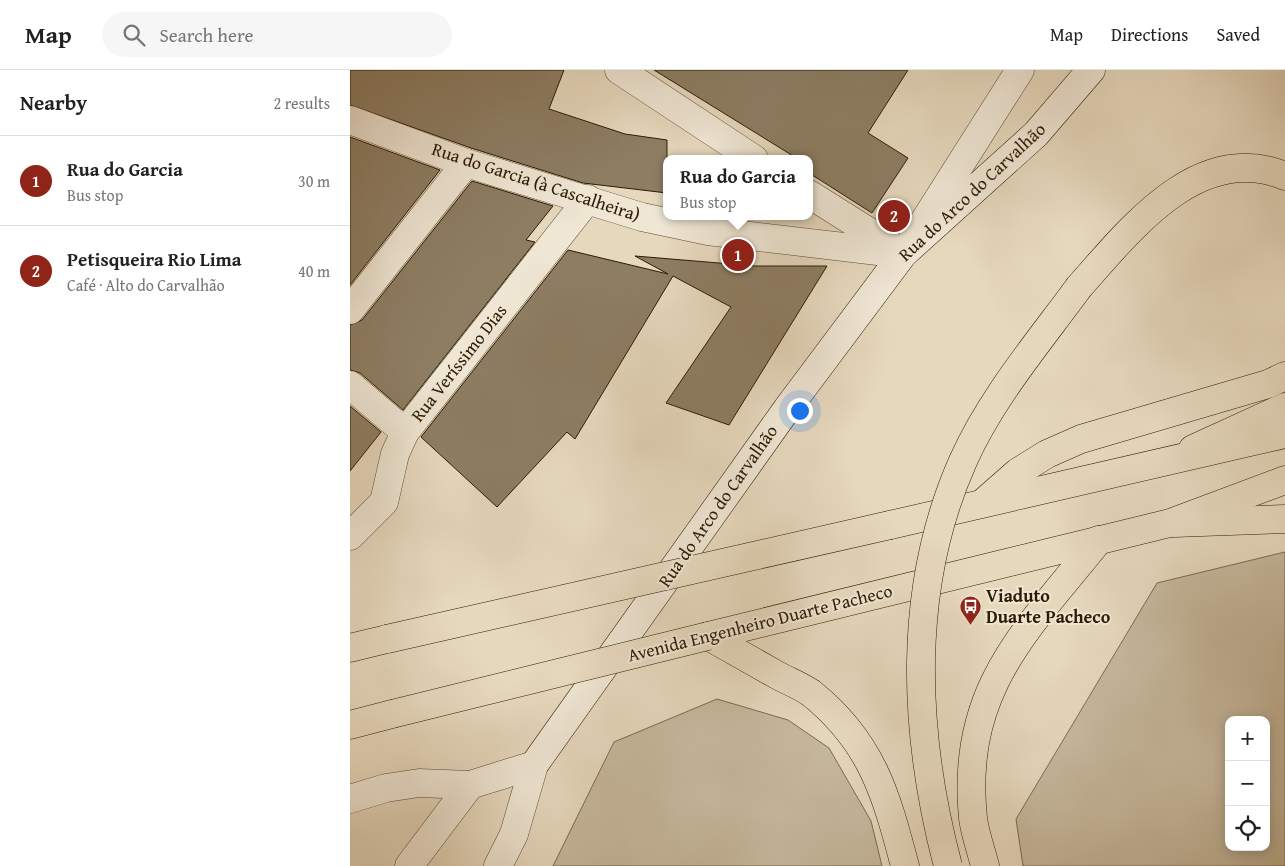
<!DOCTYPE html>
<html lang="en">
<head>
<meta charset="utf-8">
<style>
  :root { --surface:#fff; --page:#f6f6f6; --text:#222; --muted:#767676; --line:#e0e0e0; --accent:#8f2418 }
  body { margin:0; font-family:"Gentium Book Plus",serif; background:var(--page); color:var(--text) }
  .controls { position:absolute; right:15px; bottom:15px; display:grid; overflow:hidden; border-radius:10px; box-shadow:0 2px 12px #0003 }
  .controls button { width:45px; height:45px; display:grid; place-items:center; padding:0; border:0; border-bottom:1px solid var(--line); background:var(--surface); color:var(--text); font:25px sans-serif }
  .you { position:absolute; left:449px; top:340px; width:18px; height:18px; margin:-12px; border:4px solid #fff; border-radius:50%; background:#1a73e8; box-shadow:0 0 0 8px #1a73e833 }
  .badge { display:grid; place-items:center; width:32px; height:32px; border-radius:50%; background:var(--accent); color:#fff; font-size:16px; font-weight:700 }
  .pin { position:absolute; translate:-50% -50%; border:2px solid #fff; box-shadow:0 1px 5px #0006 }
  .popup { position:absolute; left:313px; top:85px; width:150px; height:65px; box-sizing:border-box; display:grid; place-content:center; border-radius:10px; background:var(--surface); filter:drop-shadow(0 1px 4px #0005); font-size:16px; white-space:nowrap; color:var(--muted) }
  .popup b { font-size:19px; color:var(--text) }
  .popup::after { content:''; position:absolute; left:50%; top:100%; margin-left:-10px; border:10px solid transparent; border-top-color:var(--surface) }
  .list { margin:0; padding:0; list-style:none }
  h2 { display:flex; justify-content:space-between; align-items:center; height:65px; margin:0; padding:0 20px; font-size:21px }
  h2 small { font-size:16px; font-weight:400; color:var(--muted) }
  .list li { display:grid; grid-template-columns:32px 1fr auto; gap:15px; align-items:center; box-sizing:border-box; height:90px; padding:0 20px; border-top:1px solid var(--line) }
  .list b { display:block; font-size:19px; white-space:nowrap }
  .list p { margin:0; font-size:16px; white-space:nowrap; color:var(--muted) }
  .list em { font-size:16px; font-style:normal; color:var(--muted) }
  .icon { flex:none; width:28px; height:28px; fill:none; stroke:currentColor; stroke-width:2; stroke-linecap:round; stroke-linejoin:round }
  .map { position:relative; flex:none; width:935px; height:796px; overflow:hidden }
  header { display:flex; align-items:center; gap:30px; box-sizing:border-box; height:70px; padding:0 25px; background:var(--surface); border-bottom:1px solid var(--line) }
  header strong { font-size:24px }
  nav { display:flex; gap:28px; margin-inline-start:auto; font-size:18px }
  .search { width:350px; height:45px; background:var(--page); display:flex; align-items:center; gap:12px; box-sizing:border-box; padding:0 18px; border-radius:28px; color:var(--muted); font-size:19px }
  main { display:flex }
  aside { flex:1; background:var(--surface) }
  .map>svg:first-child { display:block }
  .green { fill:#c6b89d; stroke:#796a50; fill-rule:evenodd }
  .building { fill:#8d7d63; stroke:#2c1b02 }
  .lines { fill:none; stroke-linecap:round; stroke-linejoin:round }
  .street-casing { stroke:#5a4a31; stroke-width:29 }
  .secondary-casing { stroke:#2c1b02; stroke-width:29 }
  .primary-casing { stroke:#2c1b02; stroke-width:29 }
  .highway-casing { stroke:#2c1b02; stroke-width:29 }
  .street { stroke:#efe6d4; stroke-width:28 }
  .secondary { stroke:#efe6d4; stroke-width:28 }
  .primary { stroke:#e6d8bd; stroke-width:28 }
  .highway { stroke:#e6d8bd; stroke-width:28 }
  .highway-bridge-casing { stroke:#2c1b02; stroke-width:29; stroke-linecap:butt }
  .highway-bridge { stroke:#e6d8bd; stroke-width:28 }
  .labels { text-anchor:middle; stroke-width:4; stroke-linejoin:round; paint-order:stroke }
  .street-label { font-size:18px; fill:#2c1b02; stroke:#efe6d4 }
  .poi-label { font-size:18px; font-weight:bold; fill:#2c1b02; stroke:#efe6d4; text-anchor:start }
</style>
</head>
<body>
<header>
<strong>Map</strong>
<div class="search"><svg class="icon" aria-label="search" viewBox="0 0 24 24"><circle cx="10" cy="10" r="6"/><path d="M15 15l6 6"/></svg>Search here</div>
<nav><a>Map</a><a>Directions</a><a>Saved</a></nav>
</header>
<main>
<aside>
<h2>Nearby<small>2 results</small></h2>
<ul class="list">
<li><span class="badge">1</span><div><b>Rua do Garcia</b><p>Bus stop</p></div><em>30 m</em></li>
<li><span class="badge">2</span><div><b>Petisqueira Rio Lima</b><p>Café · Alto do Carvalhão</p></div><em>40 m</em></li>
</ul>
</aside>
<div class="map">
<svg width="935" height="796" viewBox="0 0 935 796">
  <rect width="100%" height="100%" fill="#e6d8bd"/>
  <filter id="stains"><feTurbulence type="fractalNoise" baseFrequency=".004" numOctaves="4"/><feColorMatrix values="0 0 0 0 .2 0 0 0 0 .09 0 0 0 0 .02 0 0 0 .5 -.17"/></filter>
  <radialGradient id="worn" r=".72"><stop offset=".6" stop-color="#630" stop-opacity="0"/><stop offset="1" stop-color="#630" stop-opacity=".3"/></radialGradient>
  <!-- green -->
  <g class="green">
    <path d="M935,482V796H673L666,749L807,513ZM879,650H916V777H879Z"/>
    <path d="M367,629L438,650L479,678L521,751L532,796H203L264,672Z"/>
  </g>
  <!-- building -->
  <g class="building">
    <path d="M0,0H214L199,39L275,64L317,70V123L233,113L121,78L0,35Z"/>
    <path d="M304,0H558L518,63L558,88L522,143L459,103V89H448Z"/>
    <path d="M0,67L90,100L0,215Z"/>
    <path d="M122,111L203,136L176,170L185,172L53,340L10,303L0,300V255L12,250Z"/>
    <path d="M218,180L318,204L285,186L405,196H477L379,355L316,333L381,237L323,206L225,369L217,362L147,437L71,367Z"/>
    <path d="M0,336L31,362L0,401Z"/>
  </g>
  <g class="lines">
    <defs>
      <g id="street">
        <path d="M269,0L404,89"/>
        <path d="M0,50L116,93L292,147L358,161L553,184"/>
        <path d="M459,124L548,180"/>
        <path d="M561,172L670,0"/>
        <path d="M0,240L116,93"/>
        <path d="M0,315L55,362"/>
        <path d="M0,466L34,432L45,384L55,362L238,129"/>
        <path d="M0,729L36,718L69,713L120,715"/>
        <path d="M59,796L120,715L184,695"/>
        <path d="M148,796L164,764L184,695"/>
      </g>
      <path id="secondary" d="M184,695L437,339L553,184L686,64L741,0"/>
      <g id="primary">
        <path d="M843,379L935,337"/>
        <path d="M824,453L935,449"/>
      </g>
      <g id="highway">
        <path d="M729,217C779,161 848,70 935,106"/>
        <path d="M635,431L668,402L697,384L731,369L918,314L935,306"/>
        <path d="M540,455L935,364"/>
        <path d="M358,566L820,453L935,410"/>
        <path d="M358,566C381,579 404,592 427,605C438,611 451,616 461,623C522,672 536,724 555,796"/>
        <path d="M0,578L37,569"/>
        <path d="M0,655L42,644"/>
        <path d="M635,796C631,780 625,764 623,748C610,620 675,562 749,470"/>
      </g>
    </defs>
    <!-- street casing -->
    <use href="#street" class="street-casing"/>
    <!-- secondary casing -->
    <use href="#secondary" class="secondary-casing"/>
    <!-- primary casing -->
    <use href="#primary" class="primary-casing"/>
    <!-- highway casing -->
    <use href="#highway" class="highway-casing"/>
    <!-- street -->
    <use href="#street" class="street"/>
    <!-- secondary -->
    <use href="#secondary" class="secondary"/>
    <!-- primary -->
    <use href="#primary" class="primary"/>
    <!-- highway -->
    <use href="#highway" class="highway"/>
    <defs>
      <g id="highway-bridge">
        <path d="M37,569L540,455"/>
        <path d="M42,644L358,566"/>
        <path d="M598,796C563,663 556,519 613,391C641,328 688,273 729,217"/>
      </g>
    </defs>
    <!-- highway-bridge casing -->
    <use href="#highway-bridge" class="highway-bridge-casing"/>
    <!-- highway-bridge -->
    <use href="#highway-bridge" class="highway-bridge"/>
  </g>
  <!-- icons -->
  <defs>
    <symbol id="bus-pin" viewBox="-11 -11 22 30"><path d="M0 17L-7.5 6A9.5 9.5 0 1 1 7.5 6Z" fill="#8f2418" stroke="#efe6d4"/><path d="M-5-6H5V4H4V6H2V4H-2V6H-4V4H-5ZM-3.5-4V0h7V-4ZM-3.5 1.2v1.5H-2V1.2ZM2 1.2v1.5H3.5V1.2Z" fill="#fff"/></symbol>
  </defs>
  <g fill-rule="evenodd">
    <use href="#bus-pin" x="608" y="524" width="25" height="34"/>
  </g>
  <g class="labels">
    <!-- street labels -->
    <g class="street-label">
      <text transform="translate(186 112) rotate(18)" y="6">Rua do Garcia (à Cascalheira)</text>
      <text transform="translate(622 122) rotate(-43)" y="6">Rua do Arco do Carvalhão</text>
      <text transform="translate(109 293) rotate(-52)" y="6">Rua Veríssimo Dias</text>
      <text transform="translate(368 436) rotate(-55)" y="6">Rua do Arco do Carvalhão</text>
      <text transform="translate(410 553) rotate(-14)" y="6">Avenida Engenheiro Duarte Pacheco</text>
    </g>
    <!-- poi labels -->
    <g class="poi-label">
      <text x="636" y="532">Viaduto<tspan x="636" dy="21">Duarte Pacheco</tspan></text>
    </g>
  </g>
  <rect width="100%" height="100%" filter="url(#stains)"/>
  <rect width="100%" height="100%" fill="url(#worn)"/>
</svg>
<div class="controls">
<button>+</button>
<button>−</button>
<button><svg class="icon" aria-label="locate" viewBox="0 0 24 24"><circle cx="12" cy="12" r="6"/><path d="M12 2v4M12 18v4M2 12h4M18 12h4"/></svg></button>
</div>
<div class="you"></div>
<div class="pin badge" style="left:388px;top:185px">1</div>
<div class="popup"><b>Rua do Garcia</b>Bus stop</div>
<div class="pin badge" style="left:544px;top:146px">2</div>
</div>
</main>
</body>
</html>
